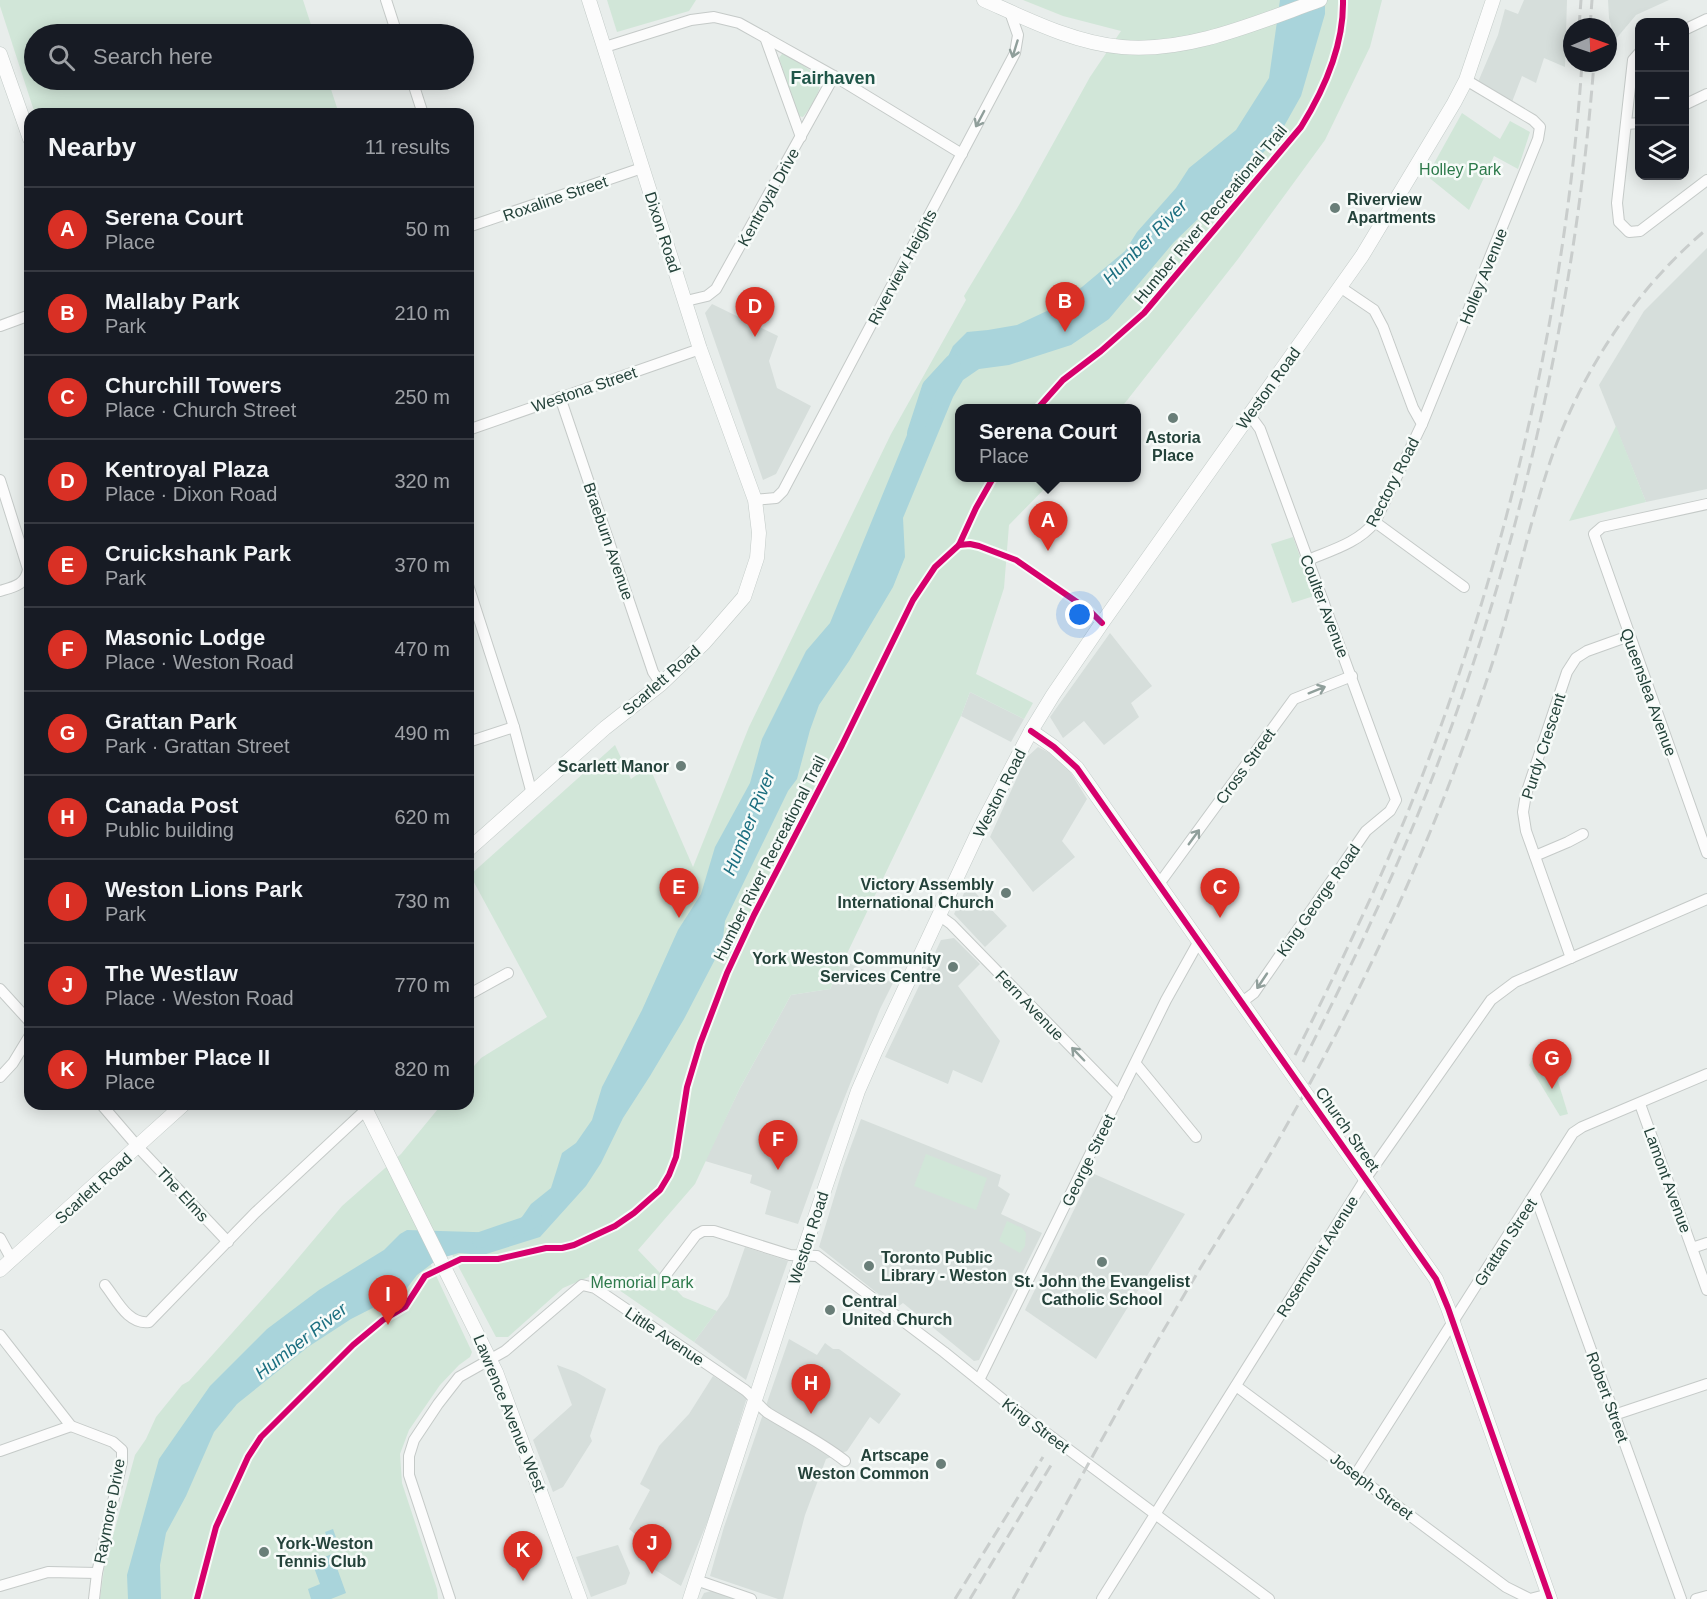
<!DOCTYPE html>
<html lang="en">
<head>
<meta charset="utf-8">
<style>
  :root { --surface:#171b24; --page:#20242c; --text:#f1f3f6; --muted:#9ea1a6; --line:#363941; --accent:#d93025 }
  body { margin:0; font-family:Arial,sans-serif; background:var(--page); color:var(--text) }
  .controls { position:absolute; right:18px; top:18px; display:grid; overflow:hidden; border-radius:12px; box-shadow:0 3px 15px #0003 }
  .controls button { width:54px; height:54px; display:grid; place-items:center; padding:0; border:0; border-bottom:2px solid var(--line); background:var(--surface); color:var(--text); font:30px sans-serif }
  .compass { position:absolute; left:1563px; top:18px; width:54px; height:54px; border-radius:50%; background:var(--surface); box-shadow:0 3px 15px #0003; rotate:88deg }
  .you { position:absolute; left:1080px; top:615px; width:21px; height:21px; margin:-15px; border:4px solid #fff; border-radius:50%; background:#1a73e8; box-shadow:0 0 0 9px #1a73e833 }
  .badge { display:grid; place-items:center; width:39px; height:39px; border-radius:50%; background:var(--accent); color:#fff; font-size:20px; font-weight:700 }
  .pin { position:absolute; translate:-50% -50px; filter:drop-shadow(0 2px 3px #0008) }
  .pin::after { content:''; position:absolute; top:32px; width:21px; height:18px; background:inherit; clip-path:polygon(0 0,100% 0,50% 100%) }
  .popup { position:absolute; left:955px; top:404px; width:186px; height:78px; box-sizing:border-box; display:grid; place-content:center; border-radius:12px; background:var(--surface); filter:drop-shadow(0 2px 4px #0005); font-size:20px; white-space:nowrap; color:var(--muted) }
  .popup b { font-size:22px; color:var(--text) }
  .popup::after { content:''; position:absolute; left:50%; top:100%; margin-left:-12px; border:12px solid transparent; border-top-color:var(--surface) }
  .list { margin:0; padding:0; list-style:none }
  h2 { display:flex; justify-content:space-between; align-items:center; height:78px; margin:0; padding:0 24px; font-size:26px }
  h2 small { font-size:20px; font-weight:400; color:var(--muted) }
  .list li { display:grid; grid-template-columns:39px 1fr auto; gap:18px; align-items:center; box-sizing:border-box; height:84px; padding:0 24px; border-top:2px solid var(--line) }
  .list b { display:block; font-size:22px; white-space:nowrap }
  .list p { margin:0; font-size:20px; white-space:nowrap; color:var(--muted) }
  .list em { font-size:20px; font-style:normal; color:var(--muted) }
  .icon { flex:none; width:33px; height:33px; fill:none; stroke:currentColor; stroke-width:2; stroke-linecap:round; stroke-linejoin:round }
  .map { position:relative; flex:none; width:1707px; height:1599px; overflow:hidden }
  .search { position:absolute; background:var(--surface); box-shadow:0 3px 15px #0003; left:24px; top:24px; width:450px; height:66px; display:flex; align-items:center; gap:15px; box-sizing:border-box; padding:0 21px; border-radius:33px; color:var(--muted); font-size:22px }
  .panel { position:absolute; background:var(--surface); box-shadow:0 3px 15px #0003; left:24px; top:108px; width:450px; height:1002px; border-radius:18px }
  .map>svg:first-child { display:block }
  .built { fill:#d6dedb }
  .green { fill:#d1e6d8 }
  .water { fill:#a9d4db }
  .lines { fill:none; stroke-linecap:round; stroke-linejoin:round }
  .river { stroke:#a9d4db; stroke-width:16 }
  .street-casing { stroke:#c5cac8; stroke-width:12 }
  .secondary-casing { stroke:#c3cbc8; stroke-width:15 }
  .street { stroke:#fcfcfc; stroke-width:10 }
  .secondary { stroke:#fcfcfc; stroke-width:14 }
  .rail { stroke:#c9cdcc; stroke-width:3; stroke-dasharray:12 6; stroke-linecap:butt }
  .cycleway-casing { stroke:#f7fbf9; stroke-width:10 }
  .cycleway { stroke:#d6006c; stroke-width:6 }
  .oneway { stroke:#909f9b }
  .poi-dot { fill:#697e78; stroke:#f7fbf9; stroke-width:2 }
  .labels { text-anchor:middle; stroke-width:5; stroke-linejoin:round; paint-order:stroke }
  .park-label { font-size:16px; fill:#2d7a4b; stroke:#f7fbf9 }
  .street-label { font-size:16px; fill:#24423a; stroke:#f7fbf9 }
  .poi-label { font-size:16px; font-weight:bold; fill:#24423a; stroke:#f7fbf9; text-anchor:start }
  .neighbourhood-label { font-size:18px; font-weight:bold; fill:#1f5548; stroke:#f7fbf9 }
  .water-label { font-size:18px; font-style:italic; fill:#1c6f80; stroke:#f7fbf9 }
</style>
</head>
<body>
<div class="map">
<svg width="1707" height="1599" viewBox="0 0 1707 1599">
  <rect width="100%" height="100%" fill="#e8edeb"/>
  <!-- built -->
  <g class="built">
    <path d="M1524,0H1567L1565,67L1544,58L1536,83L1522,76L1512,102L1478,82L1498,35L1505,9L1518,14Z"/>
    <path d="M1608,0H1669L1636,15L1615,40L1609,18Z"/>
    <path d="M1707,248V489L1646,502L1599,385L1644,311Z"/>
    <path d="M712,304L778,336L769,361L777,388L811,406L776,474L763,480L705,313Z"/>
    <path d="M1110,633L1152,686L1131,703L1139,717L1104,745L1084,721L1063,738L1050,717Z"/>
    <path d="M970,692L1024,719L1011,742L961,716Z"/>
    <path d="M1038,747L1063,760L1087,799L1062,841L1075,857L1033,892L990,837L1026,758Z"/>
    <path d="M968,885L1007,926L985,947L954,914Z"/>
    <path d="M954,938L980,964L958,986L1000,1041L982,1083L953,1070L948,1084L885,1057L941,940Z"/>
    <path d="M844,961L893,983L880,1009L834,1124L798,1224L765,1214L771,1191L750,1183L752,1175L705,1161L740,1088L791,995L830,989Z"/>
    <path d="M861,1119L1001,1175L998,1186L1010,1194L1001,1214L1042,1233L979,1360L974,1361L903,1303L896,1308L819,1247L843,1168Z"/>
    <path d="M1092,1173L1185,1214L1096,1359L1025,1310Z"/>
    <path d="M745,1247L788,1261L746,1380L694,1342L728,1296Z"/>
    <path d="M789,1339L817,1355L825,1343L833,1349H839L901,1394L879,1424L870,1417L847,1451L826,1459L805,1515L783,1599H778L710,1576L724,1527Z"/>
    <path d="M557,1365L576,1372L606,1389L590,1436L592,1441L563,1487L553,1492L533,1440L572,1405Z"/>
    <path d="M713,1376L747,1397L715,1503L681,1586L652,1568L657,1552L629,1529L650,1490L640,1484L659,1446L689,1414Z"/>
    <path d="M618,1545L630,1573L626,1584L591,1597L576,1557Z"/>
    <path d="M711,1591L734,1599H701L704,1593Z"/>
  </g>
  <!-- green -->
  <g class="green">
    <path d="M0,0H303L314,34H34V80H328L339,114H35L0,6Z"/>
    <path d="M607,0H696L689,11L617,32Z"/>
    <path d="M1023,0H1382L1370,47L1325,140L1238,259L1121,408H960V478H1055L1009,525L1004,588L976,674L1033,703L1024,719L970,692L961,716L830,989L791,995L740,1088L695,1184L638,1250L683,1297L717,1311L694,1342L609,1283L615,1276H591L563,1288L508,1337H496L440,1232L415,1231L472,1352L470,1357L459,1365L440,1385L409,1430L400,1454L402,1483L437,1589L438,1599H100L104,1569L135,1455L146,1439L156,1417L182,1385L189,1381L284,1275L342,1206L401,1154L442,1104H468V1073L481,1058L547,1017L470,875L615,745L631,779L649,766L693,867L749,727L891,434L966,300L964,296L1019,205L1090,77L1121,31L1063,16Z"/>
    <path d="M782,54H786L820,77C823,89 811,107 803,117L798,116L797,113L779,58Z"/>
    <path d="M1462,113L1500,139L1510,121L1530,132L1518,169L1494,156L1469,210L1427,176Z"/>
    <path d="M1616,426L1646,502L1569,521Z"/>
    <path d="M1293,537L1314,596L1292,603L1271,544Z"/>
    <path d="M1549,1052L1568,1114L1560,1116L1529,1065L1535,1054Z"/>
    <path d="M926,1154L987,1178L976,1210L914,1186Z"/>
    <path d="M1007,1221L1022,1228L1026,1233L1025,1246L1020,1253L999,1241Z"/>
  </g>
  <!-- water -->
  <g class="water">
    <path d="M1280,0H1325V14L1301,96L1278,137L1227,191L1174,242L1109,319L1071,345L1009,365L979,369L963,380L953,397L903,518L905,557L893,587L849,661L819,705L810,730L797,779L788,791L725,921L722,946L684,1019L650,1076L623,1118L601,1163L586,1186L540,1237L483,1255L459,1253L438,1259L417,1275L404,1292L351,1319L308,1347L237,1404L214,1432L186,1496L166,1533L160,1565L161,1599H128L127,1575L159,1459L210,1386L267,1329L319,1290L384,1250L400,1234L407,1230L506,1233L513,1230L531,1204L551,1188L562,1153L576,1143L592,1120L602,1087L642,1010L678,930L701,894L715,847L750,783L762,739L806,651L830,623L909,430L924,408L953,346L967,332L988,330L1017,325L1049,310L1082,287L1125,251L1137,232L1176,188L1189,168L1236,130L1269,78Z"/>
    <path d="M333,1529L339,1546L331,1549L325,1532Z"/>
    <path d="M332,1554L346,1593L331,1599H311L308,1589L320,1584L312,1562Z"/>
  </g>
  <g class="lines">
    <!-- river -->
    <g class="river">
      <path d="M915,433L930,387L953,362"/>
      <path d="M480,1240L524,1225L534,1219"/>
    </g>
    <defs>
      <g id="street">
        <path d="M386,0L397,34"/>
        <path d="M1684,30L1707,19"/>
        <path d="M765,37L801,137"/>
        <path d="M605,47L691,20L714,17L739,23L834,76L962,154"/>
        <path d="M1640,52L1633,60L1617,203L1619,222L1629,232L1640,231L1707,180"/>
        <path d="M412,80L423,114"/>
        <path d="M1684,105L1707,94"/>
        <path d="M1626,124L1640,123"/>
        <path d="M468,227L642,168"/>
        <path d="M686,301L707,296L716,289L834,76"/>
        <path d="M0,326L30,315"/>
        <path d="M560,397L653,672L661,684"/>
        <path d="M1422,424L1538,139L1540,127L1533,120L1466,80"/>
        <path d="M468,430L700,349"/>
        <path d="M0,480L28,569C26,585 13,587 0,591"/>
        <path d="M755,500L776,498L783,491L1015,53L1018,35L1010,12"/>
        <path d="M1707,504L1602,527L1594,534L1707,853"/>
        <path d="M1375,522L1464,587"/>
        <path d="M1308,560C1332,550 1358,543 1375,522L1422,424L1413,408L1383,327L1374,310L1340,287"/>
        <path d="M468,585L514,727L532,794"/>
        <path d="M468,742L514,727"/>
        <path d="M1535,856L1568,842L1583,834"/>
        <path d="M1159,884L1294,699L1352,676"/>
        <path d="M940,916L951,924L1119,1096"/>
        <path d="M1571,958L1526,831L1523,812L1526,794L1567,672L1576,658L1587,651L1629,636"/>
        <path d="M0,989L30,1022"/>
        <path d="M468,995L508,973"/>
        <path d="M1242,1002L1254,993L1366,831L1390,811L1396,800L1260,429L1249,414"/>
        <path d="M1136,1064L1196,1137"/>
        <path d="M0,1077L13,1063L30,1035"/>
        <path d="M101,1104L138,1147L228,1242"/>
        <path d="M1640,1104L1707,1290"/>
        <path d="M1535,1195L1681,1599"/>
        <path d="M0,1238L12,1260"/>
        <path d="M1692,1248L1707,1243"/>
        <path d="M665,1276L696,1235L703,1231H714L790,1255L817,1256L944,1352L1021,1414L1269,1599"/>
        <path d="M105,1285C117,1300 128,1325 149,1322L255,1213L372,1104"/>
        <path d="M0,1335L71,1426L113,1442L122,1450V1462L97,1573L94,1599"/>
        <path d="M979,1380L1166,1000L1199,941"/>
        <path d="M1236,1386L1506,1587L1530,1599L1549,1594"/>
        <path d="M1614,1415L1707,1384"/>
        <path d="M0,1451L71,1426"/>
        <path d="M1356,1474L1573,1133L1582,1127L1707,1074"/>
        <path d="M696,1580L751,1599"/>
        <path d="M0,1586L48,1572L97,1573"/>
        <path d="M450,1599L409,1475V1456L414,1440L438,1404L459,1377L505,1351L582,1285L595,1288L745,1390C754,1397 759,1407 768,1413C794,1429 821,1442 845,1461"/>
        <path d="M1102,1599L1366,1178L1491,1000L1515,982L1707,899"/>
        <path d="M1696,1599L1707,1596"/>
      </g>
      <g id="secondary">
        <path d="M984,0C1027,19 1074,43 1122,47C1189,53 1258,22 1320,0"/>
        <path d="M0,54L30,139"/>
        <path d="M1031,731L1054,747L1077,768L1436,1279L1448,1308L1550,1599"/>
        <path d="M468,850L605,728L661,684L704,643L744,597L757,558L759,533L755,500L700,349L589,0"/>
        <path d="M363,1104L496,1372L580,1599"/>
        <path d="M0,1270L184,1104"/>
        <path d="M690,1599L807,1241L858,1091L876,1050L980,828L1031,731L1053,695L1102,623L1362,256L1454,103L1466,80L1493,0"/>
      </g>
    </defs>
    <!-- street casing -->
    <use href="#street" class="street-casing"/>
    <!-- secondary casing -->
    <use href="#secondary" class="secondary-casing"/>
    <!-- street -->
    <use href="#street" class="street"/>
    <!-- secondary -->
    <use href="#secondary" class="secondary"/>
    <!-- rail -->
    <g class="rail">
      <path d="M1579,27L1581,0"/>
      <path d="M1590,27L1592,0"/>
      <path d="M1295,1055C1340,965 1384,874 1421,779C1508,555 1566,304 1582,63"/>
      <path d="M1303,1062C1349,971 1393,879 1430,784C1519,554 1575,310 1594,63"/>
      <path d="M955,1599L1043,1457"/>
      <path d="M970,1599L1053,1462"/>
      <path d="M1013,1599C1067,1504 1118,1408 1173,1314C1200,1267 1230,1221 1258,1175C1304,1097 1347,1016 1385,934C1428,843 1465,748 1496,652C1515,590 1529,526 1549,465C1579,375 1634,290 1707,229"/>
    </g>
    <defs>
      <g id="cycleway">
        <path d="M1038,408L1063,380L1101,351L1144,313L1301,127C1324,90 1344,45 1343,0"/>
        <path d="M959,545L970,544L979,546L1016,560L1090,611L1102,623"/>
        <path d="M1031,731L1054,747L1077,768L1436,1279L1448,1308L1550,1599"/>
        <path d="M197,1599L216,1527L248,1457L261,1437L353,1345L383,1320L405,1307L425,1276L461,1259H498L546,1248H562L574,1245L615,1226L634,1213L660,1190L669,1175L676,1157L687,1087L700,1044L727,973L754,915L842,745L913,600L935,567L959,545L976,508L993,478"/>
      </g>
    </defs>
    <!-- cycleway casing -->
    <use href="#cycleway" class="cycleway-casing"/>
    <!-- cycleway -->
    <use href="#cycleway" class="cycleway"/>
  </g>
  <!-- one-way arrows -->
  <defs><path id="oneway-shaft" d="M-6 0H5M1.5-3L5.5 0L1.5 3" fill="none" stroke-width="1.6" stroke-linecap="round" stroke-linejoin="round" transform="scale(1.5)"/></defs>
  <g class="oneway">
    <use href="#oneway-shaft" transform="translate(1015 49) rotate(107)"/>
    <use href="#oneway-shaft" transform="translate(980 119) rotate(118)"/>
    <use href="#oneway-shaft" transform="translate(1317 690) rotate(-22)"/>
    <use href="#oneway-shaft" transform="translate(1194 837) rotate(-54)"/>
    <use href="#oneway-shaft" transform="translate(1262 981) rotate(124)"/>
    <use href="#oneway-shaft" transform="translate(1078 1054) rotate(-134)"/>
  </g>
  <!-- markers -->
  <g class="poi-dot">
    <circle cx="1335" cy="208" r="6"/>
    <circle cx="1173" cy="418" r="6"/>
    <circle cx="681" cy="766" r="6"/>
    <circle cx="1006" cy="893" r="6"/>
    <circle cx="953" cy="967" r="6"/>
    <circle cx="1102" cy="1262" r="6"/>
    <circle cx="869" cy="1266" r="6"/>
    <circle cx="830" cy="1310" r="6"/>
    <circle cx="941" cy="1464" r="6"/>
    <circle cx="264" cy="1552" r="6"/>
  </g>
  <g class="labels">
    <!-- park labels -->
    <g class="park-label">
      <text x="1460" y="175">Holley Park</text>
      <text x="642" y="1288">Memorial Park</text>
    </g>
    <!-- street labels -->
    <g class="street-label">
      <text transform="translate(768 197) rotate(-61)" y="6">Kentroyal Drive</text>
      <text transform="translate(555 198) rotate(-19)" y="6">Roxaline Street</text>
      <text transform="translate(1210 214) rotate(-50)" y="6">Humber River Recreational Trail</text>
      <text transform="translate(663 232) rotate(72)" y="6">Dixon Road</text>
      <text transform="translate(902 267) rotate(-62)" y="6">Riverview Heights</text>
      <text transform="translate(1483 276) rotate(-68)" y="6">Holley Avenue</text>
      <text transform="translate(1268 388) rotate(-54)" y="6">Weston Road</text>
      <text transform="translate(584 389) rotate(-19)" y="6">Westona Street</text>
      <text transform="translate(1392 482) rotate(-63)" y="6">Rectory Road</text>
      <text transform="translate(609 541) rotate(71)" y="6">Braeburn Avenue</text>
      <text transform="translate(1325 606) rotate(69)" y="6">Coulter Avenue</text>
      <text transform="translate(661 680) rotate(-41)" y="6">Scarlett Road</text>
      <text transform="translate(1649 692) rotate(70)" y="6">Queenslea Avenue</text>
      <text transform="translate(1543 746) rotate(-72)" y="6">Purdy Crescent</text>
      <text transform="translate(1245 766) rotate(-54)" y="6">Cross Street</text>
      <text transform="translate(999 793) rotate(-63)" y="6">Weston Road</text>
      <text transform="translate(769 858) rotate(-63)" y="6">Humber River Recreational Trail</text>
      <text transform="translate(1318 900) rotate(-55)" y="6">King George Road</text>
      <text transform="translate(1030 1005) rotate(46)" y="6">Fern Avenue</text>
      <text transform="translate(1348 1129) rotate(55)" y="6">Church Street</text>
      <text transform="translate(1088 1160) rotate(-64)" y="6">George Street</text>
      <text transform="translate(1668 1180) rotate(70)" y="6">Lamont Avenue</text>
      <text transform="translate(93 1188) rotate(-42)" y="6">Scarlett Road</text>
      <text transform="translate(183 1194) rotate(47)" y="6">The Elms</text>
      <text transform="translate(808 1238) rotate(-72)" y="6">Weston Road</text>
      <text transform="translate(1505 1242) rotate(-57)" y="6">Grattan Street</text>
      <text transform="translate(1317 1256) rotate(-58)" y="6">Rosemount Avenue</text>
      <text transform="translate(665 1336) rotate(34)" y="6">Little Avenue</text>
      <text transform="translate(1608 1397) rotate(70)" y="6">Robert Street</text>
      <text transform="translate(510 1413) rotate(68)" y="6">Lawrence Avenue West</text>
      <text transform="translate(1036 1425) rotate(37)" y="6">King Street</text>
      <text transform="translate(1372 1486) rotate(37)" y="6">Joseph Street</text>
      <text transform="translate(109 1511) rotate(-79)" y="6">Raymore Drive</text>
    </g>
    <!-- poi labels -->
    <g class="poi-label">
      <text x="1347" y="205">Riverview<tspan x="1347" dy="18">Apartments</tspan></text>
      <text x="1173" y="443" text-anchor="middle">Astoria<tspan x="1173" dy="18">Place</tspan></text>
      <text x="669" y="772" text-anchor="end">Scarlett Manor</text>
      <text x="994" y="890" text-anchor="end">Victory Assembly<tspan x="994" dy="18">International Church</tspan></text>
      <text x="941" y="964" text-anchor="end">York Weston Community<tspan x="941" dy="18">Services Centre</tspan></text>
      <text x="881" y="1263">Toronto Public<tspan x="881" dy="18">Library - Weston</tspan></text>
      <text x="1102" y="1287" text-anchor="middle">St. John the Evangelist<tspan x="1102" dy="18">Catholic School</tspan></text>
      <text x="842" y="1307">Central<tspan x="842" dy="18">United Church</tspan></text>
      <text x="929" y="1461" text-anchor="end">Artscape<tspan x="929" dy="18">Weston Common</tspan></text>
      <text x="276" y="1549">York-Weston<tspan x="276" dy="18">Tennis Club</tspan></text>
    </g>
    <!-- neighbourhood labels -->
    <g class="neighbourhood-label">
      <text x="833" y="84">Fairhaven</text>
    </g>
    <!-- water labels -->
    <g class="water-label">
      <text transform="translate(1145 242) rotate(-45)" y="6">Humber River</text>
      <text transform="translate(749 823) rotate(-68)" y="6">Humber River</text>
      <text transform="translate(301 1341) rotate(-38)" y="6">Humber River</text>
    </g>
  </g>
</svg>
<div class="controls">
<button>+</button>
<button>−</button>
<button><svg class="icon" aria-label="layers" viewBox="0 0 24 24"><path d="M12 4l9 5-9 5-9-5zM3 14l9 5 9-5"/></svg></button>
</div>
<svg class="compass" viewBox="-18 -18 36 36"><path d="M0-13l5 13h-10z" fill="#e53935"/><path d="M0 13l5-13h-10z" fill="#9ea1a6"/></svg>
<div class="you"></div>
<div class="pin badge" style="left:1048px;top:551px">A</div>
<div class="popup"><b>Serena Court</b>Place</div>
<div class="pin badge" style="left:1065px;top:332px">B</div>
<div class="pin badge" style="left:1220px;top:918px">C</div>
<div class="pin badge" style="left:755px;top:337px">D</div>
<div class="pin badge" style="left:679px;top:918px">E</div>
<div class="pin badge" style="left:778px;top:1170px">F</div>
<div class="pin badge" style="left:1552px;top:1089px">G</div>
<div class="pin badge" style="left:811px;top:1414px">H</div>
<div class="pin badge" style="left:388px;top:1325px">I</div>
<div class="pin badge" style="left:652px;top:1574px">J</div>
<div class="pin badge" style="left:523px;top:1581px">K</div>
<div class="search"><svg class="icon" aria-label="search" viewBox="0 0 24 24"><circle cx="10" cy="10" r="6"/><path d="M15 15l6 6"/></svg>Search here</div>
<section class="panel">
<h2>Nearby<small>11 results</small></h2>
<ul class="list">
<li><span class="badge">A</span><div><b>Serena Court</b><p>Place</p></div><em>50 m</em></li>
<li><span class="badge">B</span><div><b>Mallaby Park</b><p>Park</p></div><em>210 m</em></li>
<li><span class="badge">C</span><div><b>Churchill Towers</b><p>Place · Church Street</p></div><em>250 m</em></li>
<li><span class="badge">D</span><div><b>Kentroyal Plaza</b><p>Place · Dixon Road</p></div><em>320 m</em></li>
<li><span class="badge">E</span><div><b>Cruickshank Park</b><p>Park</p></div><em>370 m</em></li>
<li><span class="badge">F</span><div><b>Masonic Lodge</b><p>Place · Weston Road</p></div><em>470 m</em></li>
<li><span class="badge">G</span><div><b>Grattan Park</b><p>Park · Grattan Street</p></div><em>490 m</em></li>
<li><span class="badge">H</span><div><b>Canada Post</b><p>Public building</p></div><em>620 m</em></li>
<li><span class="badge">I</span><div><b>Weston Lions Park</b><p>Park</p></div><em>730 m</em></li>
<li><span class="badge">J</span><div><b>The Westlaw</b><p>Place · Weston Road</p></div><em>770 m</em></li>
<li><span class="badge">K</span><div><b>Humber Place II</b><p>Place</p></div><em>820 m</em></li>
</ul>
</section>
</div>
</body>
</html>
